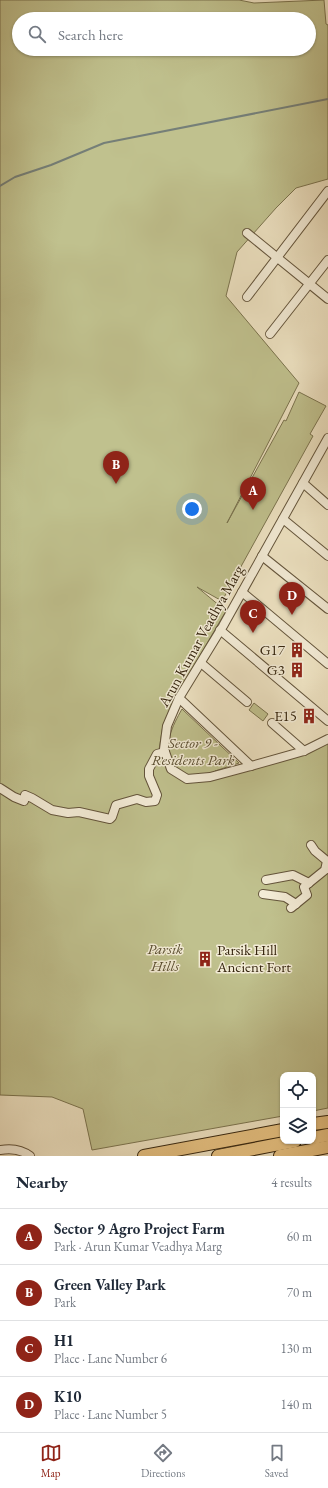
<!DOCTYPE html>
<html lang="en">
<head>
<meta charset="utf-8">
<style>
  :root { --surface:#fff; --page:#f6f6f7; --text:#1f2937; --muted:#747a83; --line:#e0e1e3; --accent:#8f2418 }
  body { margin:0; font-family:"EB Garamond",serif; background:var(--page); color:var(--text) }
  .controls { position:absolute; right:12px; bottom:12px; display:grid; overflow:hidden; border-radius:8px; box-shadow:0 1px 3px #0004 }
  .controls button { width:36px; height:36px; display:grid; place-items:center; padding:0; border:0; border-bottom:1px solid var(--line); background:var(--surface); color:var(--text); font:20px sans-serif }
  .you { position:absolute; left:192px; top:509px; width:14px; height:14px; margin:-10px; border:3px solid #fff; border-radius:50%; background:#1a73e8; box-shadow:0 0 0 6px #1a73e833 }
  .badge { display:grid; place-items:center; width:26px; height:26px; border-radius:50%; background:var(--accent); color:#fff; font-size:13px; font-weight:700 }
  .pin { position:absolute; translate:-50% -33px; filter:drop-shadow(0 1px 2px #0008) }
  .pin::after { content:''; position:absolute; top:21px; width:14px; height:12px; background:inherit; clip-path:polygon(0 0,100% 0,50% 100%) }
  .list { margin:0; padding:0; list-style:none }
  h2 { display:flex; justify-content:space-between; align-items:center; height:52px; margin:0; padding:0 16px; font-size:17px }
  h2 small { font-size:13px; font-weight:400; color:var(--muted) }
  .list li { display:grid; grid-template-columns:26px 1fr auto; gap:12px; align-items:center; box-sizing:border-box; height:56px; padding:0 16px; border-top:1px solid var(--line) }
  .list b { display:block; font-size:15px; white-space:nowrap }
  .list p { margin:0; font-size:13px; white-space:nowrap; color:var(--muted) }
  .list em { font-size:13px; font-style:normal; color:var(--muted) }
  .icon { flex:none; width:22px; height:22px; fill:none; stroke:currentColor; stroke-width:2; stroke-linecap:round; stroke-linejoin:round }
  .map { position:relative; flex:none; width:328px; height:1156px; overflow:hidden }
  .search { position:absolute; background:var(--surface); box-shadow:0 1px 3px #0004; left:12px; right:12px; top:12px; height:44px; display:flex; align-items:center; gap:10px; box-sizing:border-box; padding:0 14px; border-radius:22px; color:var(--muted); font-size:15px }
  .sheet { height:276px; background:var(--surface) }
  nav { display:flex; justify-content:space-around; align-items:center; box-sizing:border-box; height:56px; border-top:1px solid var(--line); background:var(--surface); font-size:11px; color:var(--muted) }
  nav a { display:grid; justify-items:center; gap:2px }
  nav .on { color:var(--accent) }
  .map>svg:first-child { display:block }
  .green { fill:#c0c18e; stroke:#7a734e; fill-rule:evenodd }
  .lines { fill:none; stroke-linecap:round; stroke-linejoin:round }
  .stream { stroke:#757f78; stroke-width:2 }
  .minor-casing { stroke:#63543b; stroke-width:10 }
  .highway-casing { stroke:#35250e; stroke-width:14 }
  .minor { stroke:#f4edd8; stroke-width:8 }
  .highway { stroke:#e7c282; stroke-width:12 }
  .labels { text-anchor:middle; stroke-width:3; stroke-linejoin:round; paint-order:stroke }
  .street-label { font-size:15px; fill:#35250e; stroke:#f4edd8 }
  .poi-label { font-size:15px; fill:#35250e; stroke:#f4edd8; text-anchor:end }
  .park-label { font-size:15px; font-style:italic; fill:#584c2e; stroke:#f4edd8 }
</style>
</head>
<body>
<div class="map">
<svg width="328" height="1156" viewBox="0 0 328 1156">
  <rect width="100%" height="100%" fill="#eee3c3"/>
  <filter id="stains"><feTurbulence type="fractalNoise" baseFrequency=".005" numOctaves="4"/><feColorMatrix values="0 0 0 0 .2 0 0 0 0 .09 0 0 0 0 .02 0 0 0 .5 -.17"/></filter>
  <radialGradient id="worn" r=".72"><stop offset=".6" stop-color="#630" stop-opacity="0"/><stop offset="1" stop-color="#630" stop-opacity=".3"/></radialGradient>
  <!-- green -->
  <g class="green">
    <path d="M0,0H239L254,3L324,0L326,24L328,25V179L296,188L276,208L237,252L226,296L299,383L227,523L284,420L286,421L299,392L326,406L310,434L313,436L222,601L197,587L226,611L176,696L163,725L159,750L167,769L181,771C179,769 176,767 174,765C161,747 173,725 182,709L239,763L215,771L255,769L328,743V1108L313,1111V1075H283V1116L92,1150L83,1109L52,1097L0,1095ZM19,19H309V49H19Z"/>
    <path d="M254,703L268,714L263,721L249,710Z"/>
  </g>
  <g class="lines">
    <!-- stream -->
    <path class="stream" d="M0,186L15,177L51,165L104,143L328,99"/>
    <defs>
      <g id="minor">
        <path d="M247,233L328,299"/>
        <path d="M247,297L328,191"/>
        <path d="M270,334L328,260"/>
        <path d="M328,438L223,626L179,698L167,726L164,749L171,769L187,779L210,777L251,766L304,751L328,739"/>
        <path d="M303,483L328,505"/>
        <path d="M283,519L328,556"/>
        <path d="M262,556L328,609"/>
        <path d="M242,592L328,664"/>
        <path d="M220,630L328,721"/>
        <path d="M201,663L247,702"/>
        <path d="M179,698L251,766"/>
        <path d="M272,723L304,751"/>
        <path d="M0,788L14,797L24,801L25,795L32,798L52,810L68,813L79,812L110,819L112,817L116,805L137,799L146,802L155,801L157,795L149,776V769L157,754L165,752"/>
        <path d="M266,880L293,875L309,883"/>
        <path d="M263,894L285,897L296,904"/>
        <path d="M291,908L307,895L304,887L325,870L327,861L315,851L311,845"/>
        <path d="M0,1150C11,1148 21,1149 30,1156"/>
      </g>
      <g id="highway">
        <path d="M313,1124L328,1122"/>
        <path d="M313,1138L328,1135"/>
        <path d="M144,1156L283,1130"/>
        <path d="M218,1156L295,1141"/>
        <path d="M280,1156L328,1147"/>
      </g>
    </defs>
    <!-- minor casing -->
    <use href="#minor" class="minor-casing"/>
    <!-- highway casing -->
    <use href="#highway" class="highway-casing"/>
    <!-- minor -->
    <use href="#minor" class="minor"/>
    <!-- highway -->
    <use href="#highway" class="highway"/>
  </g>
  <!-- icons -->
  <defs>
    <symbol id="building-bare" viewBox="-9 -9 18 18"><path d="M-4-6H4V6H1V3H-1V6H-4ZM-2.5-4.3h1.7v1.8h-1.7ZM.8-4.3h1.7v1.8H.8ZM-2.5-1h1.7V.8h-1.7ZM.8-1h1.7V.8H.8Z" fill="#8f2418" stroke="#f4edd8" stroke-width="2.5" paint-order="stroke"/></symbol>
  </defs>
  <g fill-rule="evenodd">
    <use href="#building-bare" x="286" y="639" width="22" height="22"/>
    <use href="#building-bare" x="286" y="659" width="22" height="22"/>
    <use href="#building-bare" x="298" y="705" width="22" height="22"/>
    <use href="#building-bare" x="194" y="948" width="22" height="22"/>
  </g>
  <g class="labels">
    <!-- street labels -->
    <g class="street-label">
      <text transform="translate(201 636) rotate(-61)" y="5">Arun Kumar Veadhya Marg</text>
    </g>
    <!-- poi labels -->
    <g class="poi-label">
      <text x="285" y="655">G17</text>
      <text x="285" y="675">G3</text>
      <text x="297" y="721">E15</text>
      <text x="217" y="955" text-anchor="start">Parsik Hill<tspan x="217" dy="17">Ancient Fort</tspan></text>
    </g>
    <!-- park labels -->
    <g class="park-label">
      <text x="193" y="748">Sector 9 -<tspan x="193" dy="17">Residents Park</tspan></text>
      <text x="165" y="954">Parsik<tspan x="165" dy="17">Hills</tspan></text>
    </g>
  </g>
  <rect width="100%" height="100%" filter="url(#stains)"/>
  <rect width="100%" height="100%" fill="url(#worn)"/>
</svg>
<div class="controls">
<button><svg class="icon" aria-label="locate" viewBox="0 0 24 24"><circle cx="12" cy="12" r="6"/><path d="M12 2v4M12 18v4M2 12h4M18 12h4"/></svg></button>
<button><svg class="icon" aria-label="layers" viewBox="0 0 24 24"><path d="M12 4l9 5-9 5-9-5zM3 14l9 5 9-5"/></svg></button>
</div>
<div class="you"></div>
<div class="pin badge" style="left:253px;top:510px">A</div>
<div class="pin badge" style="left:116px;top:484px">B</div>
<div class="pin badge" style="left:253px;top:633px">C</div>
<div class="pin badge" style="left:292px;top:615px">D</div>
<div class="search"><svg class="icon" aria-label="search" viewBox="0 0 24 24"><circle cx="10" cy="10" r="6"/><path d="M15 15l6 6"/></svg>Search here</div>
</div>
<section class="sheet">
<h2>Nearby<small>4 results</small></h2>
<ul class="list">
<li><span class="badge">A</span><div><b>Sector 9 Agro Project Farm</b><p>Park · Arun Kumar Veadhya Marg</p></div><em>60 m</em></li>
<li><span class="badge">B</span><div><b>Green Valley Park</b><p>Park</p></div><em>70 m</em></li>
<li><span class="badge">C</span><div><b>H1</b><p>Place · Lane Number 6</p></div><em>130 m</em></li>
<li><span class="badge">D</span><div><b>K10</b><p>Place · Lane Number 5</p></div><em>140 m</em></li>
</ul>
</section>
<nav>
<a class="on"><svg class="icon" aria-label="map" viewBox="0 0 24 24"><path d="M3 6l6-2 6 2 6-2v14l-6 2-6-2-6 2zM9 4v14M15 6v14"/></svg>Map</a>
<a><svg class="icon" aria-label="directions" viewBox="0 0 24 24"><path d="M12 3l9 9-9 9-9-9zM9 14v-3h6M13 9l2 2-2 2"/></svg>Directions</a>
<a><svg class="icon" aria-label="saved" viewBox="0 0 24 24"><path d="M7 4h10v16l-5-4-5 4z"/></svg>Saved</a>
</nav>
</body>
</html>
